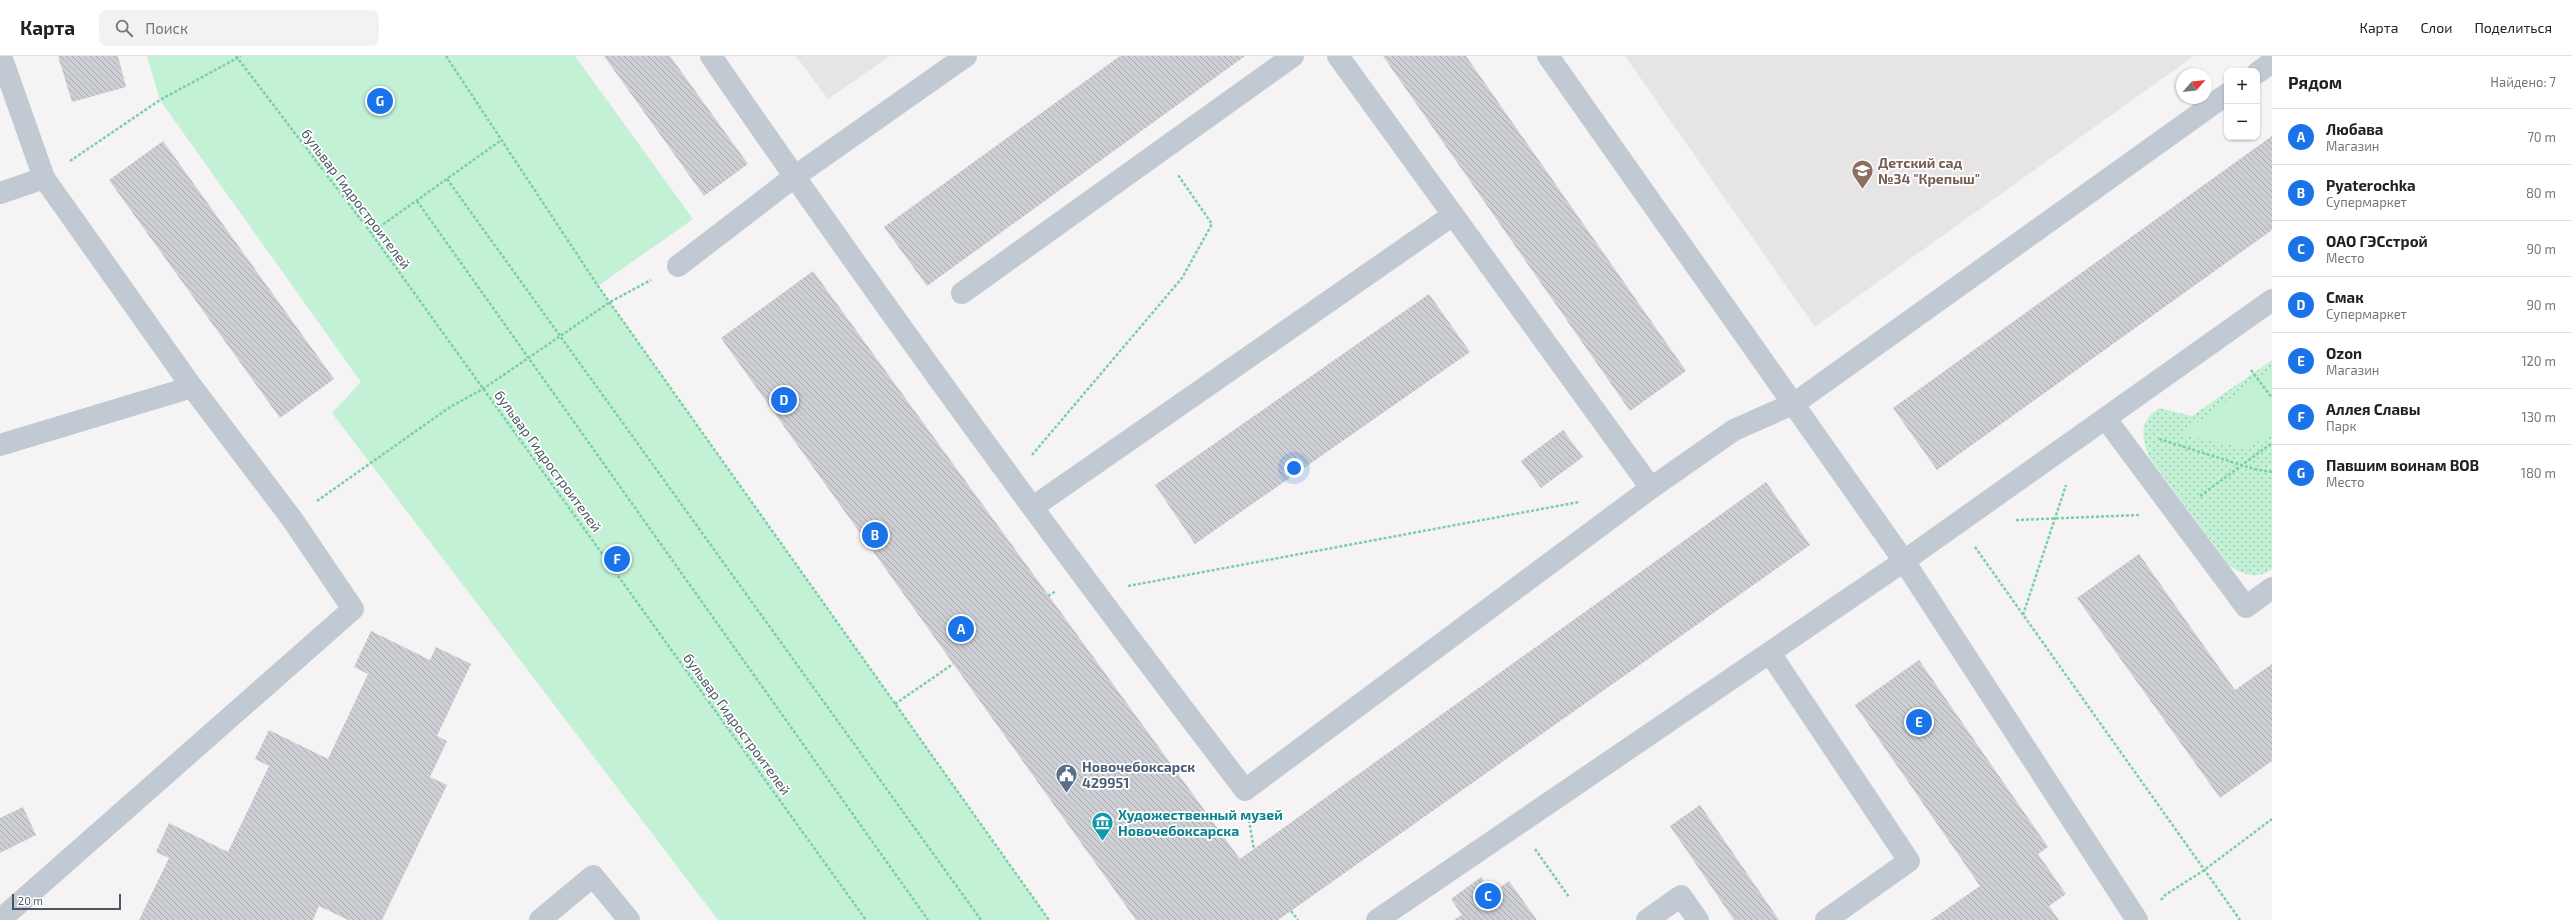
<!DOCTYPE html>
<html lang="ru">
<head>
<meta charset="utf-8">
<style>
  :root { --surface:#fff; --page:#f2f2f2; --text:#222; --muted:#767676; --line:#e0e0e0; --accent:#1a73e8 }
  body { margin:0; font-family:"Exo 2",sans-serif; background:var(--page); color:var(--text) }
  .controls { position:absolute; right:12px; top:12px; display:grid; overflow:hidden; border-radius:8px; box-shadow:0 1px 3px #0004 }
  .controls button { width:36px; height:36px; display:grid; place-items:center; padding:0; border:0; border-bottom:1px solid var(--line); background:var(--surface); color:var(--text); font:20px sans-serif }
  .compass { position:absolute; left:2176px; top:12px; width:36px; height:36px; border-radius:50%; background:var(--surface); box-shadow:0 1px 3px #0004; rotate:63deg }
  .scale { position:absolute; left:12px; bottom:10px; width:109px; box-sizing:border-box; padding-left:4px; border:2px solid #4a5661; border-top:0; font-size:11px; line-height:14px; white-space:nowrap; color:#4a5661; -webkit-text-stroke:3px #fff; paint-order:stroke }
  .you { position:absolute; left:1294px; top:412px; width:14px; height:14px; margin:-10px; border:3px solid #fff; border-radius:50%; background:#1a73e8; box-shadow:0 0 0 6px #1a73e833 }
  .badge { display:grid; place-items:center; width:26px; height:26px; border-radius:50%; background:var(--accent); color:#fff; font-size:13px; font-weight:700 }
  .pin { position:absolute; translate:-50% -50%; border:2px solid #fff; box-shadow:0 1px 4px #0006 }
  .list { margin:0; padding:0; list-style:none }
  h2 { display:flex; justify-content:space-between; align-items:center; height:52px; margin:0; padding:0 16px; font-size:17px }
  h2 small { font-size:13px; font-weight:400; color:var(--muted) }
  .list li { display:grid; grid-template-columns:26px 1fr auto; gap:12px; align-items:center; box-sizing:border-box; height:56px; padding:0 16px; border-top:1px solid var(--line) }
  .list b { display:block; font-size:15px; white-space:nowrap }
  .list p { margin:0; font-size:13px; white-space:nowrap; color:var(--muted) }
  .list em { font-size:13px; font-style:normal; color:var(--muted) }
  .icon { flex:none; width:22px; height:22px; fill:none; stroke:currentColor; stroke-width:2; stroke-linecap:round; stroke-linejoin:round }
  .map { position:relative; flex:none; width:2272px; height:864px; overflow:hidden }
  header { display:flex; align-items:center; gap:24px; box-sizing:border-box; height:56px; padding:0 20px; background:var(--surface); border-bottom:1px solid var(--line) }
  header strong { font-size:19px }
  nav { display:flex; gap:22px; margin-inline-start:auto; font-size:14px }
  .search { width:280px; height:36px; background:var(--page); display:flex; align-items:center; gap:10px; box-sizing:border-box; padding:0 14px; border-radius:8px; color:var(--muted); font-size:15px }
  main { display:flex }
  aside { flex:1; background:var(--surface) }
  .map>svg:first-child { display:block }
  .education { fill:#e6e4e5 }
  .grass { fill:url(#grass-dots) }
  .green { fill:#c3f1d5 }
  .building { fill:url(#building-back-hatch) }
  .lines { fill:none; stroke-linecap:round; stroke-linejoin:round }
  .path { stroke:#7ad0a6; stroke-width:2.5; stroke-dasharray:3 2; stroke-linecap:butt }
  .minor { stroke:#c1cad2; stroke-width:22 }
  .labels { text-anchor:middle; stroke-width:3.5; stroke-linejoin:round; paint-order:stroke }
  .education-label { font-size:14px; font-weight:bold; fill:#785e54; stroke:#fff; text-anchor:start }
  .street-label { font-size:14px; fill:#4a5661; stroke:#fff }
  .service-label { font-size:14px; font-weight:bold; fill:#4e5e75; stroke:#fff; text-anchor:start }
  .culture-label { font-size:14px; font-weight:bold; fill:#0d838f; stroke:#fff; text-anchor:start }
</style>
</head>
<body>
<header>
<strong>Карта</strong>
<div class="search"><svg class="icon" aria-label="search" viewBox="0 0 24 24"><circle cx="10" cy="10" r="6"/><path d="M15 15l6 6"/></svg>Поиск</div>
<nav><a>Карта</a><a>Слои</a><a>Поделиться</a></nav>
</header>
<main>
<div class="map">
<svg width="2272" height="864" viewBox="0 0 2272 864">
  <defs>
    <pattern id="grass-dots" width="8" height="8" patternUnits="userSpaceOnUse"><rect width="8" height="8" fill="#c3f1d5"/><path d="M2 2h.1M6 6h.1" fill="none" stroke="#a0c6b0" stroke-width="1.8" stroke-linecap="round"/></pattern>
    <pattern id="building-back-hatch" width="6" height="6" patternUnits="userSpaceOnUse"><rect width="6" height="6" fill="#cdcfd5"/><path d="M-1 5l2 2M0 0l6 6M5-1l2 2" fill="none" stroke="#a8abb0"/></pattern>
  </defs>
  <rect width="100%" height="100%" fill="#f5f3f3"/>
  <!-- education -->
  <g class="education">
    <path d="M796,0H890L828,43Z"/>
    <path d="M1625,0H2194L1815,271Z"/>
  </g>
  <!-- grass -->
  <path class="grass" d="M2272,304V513C2258,524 2243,519 2229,509L2149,401C2141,378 2139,367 2159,352L2192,360Z"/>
  <!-- green -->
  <g class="green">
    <path d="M147,0H575L693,163L598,230L1049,864H718L332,357L361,326L160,44Z"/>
    <path d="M2272,313V376L2247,393L2181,378Z"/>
  </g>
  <!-- building -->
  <g class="building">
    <path d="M58,0H118L126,31L72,46Z"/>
    <path d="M604,0H670L748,108L704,140Z"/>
    <path d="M1120,0H1245L927,230L884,171Z"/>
    <path d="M1383,0H1466L1686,315L1630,355Z"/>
    <path d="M2272,80V174L1937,414L1893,352Z"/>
    <path d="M163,85L334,323L280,362L109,124Z"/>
    <path d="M813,215L1240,803L1766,426L1810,489L1278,864H1136L721,282Z"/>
    <path d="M1429,238L1470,296L1195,488L1155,429Z"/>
    <path d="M1563,374L1583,401L1541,432L1521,405Z"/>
    <path d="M2139,498L2235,634L2272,608V705L2220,742L2077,542Z"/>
    <path d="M371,575L430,604L436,591L471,608L437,680L447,685L430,721L447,729L382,864H348L319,850L313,864H139L169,802L156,796L169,767L228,796L269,710L255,703L269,674L328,703L368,618L354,611Z"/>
    <path d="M1919,604L2048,791L2038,798L2066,838L2049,850L2059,864H1931L1980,830L1855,649Z"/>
    <path d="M1700,749L1779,864H1734L1670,770Z"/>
    <path d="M23,751L36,779L0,797V762Z"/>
    <path d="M1481,821L1492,837L1509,825L1537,864H1454L1462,859L1451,843Z"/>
  </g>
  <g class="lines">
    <!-- path -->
    <g class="path">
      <path d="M236,0L371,177L866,864"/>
      <path d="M446,0L598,230L1049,864"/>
      <path d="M70,105L160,44L241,0"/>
      <path d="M447,123L981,864"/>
      <path d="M417,145L928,864"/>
      <path d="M371,177L500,85"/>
      <path d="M2251,314L2272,342"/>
      <path d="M2159,383L2254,413L2272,416"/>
      <path d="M1032,399L1182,222L1212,168L1178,119"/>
      <path d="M2200,440L2272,387"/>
      <path d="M317,445L450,351L483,333L610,246L651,224"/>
      <path d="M2016,464L2139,459"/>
      <path d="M1975,491L2240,864"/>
      <path d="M1128,530L1579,446"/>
      <path d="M1048,540L1056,535"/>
      <path d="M2023,559L2066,429"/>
      <path d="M895,648L953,608"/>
      <path d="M1249,764L1254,794"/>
      <path d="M1535,793L1569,841"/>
      <path d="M2161,844L2165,839L2203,815L2272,763"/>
      <path d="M1291,855L1298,864"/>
    </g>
    <!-- minor -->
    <g class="minor">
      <path d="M711,0C882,249 1061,494 1245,734L1651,432L1734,374L1795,347L2227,38"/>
      <path d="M1338,0L1651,432"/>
      <path d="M1548,0L1904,505L2137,864"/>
      <path d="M2257,17L2272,6"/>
      <path d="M0,137L44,122"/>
      <path d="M678,210L794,121L966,0"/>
      <path d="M962,237L1293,0"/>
      <path d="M2106,363L2246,551L2272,532"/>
      <path d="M0,389L192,331"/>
      <path d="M1033,451L1453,159"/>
      <path d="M1770,597L1909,805L1826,864"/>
      <path d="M0,864L353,553L292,463L192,331L44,122L1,0"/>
      <path d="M540,864L593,820L629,864"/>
      <path d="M1377,864L1904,505L2272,244"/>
      <path d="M1647,864L1681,840L1698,864"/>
    </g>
  </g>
  <!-- icons -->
  <defs>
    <symbol id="school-pin" viewBox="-11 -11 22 30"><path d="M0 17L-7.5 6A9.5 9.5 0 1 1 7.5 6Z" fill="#8d6e63" stroke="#fff"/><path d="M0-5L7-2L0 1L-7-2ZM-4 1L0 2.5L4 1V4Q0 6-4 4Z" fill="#fff"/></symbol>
    <symbol id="civic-pin" viewBox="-11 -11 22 30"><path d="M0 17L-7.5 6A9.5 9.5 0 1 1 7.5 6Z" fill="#5c6f8a" stroke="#fff"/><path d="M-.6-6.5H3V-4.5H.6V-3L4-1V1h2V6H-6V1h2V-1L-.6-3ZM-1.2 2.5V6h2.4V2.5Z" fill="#fff"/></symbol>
    <symbol id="museum-pin" viewBox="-11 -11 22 30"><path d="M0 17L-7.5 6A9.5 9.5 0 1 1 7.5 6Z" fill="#0f9aa8" stroke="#fff"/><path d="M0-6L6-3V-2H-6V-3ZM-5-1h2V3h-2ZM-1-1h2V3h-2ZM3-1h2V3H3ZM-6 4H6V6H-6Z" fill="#fff"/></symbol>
  </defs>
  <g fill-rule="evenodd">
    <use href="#school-pin" x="1850" y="102" width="25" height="34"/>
    <use href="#civic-pin" x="1054" y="706" width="25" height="34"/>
    <use href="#museum-pin" x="1090" y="754" width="25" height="34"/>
  </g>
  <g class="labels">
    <!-- education labels -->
    <g class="education-label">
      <text x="1878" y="112">Детский сад<tspan x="1878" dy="16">№34 "Крепыш"</tspan></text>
    </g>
    <!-- street labels -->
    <g class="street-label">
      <text transform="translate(356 143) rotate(53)" y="5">бульвар Гидростроителей</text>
      <text transform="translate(548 405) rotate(54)" y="5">бульвар Гидростроителей</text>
      <text transform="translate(737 668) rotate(54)" y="5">бульвар Гидростроителей</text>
    </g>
    <!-- service labels -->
    <g class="service-label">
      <text x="1082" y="716">Новочебоксарск<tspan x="1082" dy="16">429951</tspan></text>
    </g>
    <!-- culture labels -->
    <g class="culture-label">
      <text x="1118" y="764">Художественный музей<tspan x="1118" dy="16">Новочебоксарска</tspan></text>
    </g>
  </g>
</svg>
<div class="controls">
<button>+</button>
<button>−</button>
</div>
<svg class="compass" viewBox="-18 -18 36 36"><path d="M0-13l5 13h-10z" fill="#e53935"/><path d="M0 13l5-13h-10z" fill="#767676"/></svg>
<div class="scale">20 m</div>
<div class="you"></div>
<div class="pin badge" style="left:961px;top:573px">A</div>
<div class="pin badge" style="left:875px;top:479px">B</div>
<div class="pin badge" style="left:1488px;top:840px">C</div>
<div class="pin badge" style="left:784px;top:344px">D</div>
<div class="pin badge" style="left:1919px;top:666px">E</div>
<div class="pin badge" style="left:617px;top:503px">F</div>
<div class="pin badge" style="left:380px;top:45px">G</div>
</div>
<aside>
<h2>Рядом<small>Найдено: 7</small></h2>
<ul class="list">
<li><span class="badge">A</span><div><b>Любава</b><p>Магазин</p></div><em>70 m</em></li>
<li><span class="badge">B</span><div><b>Pyaterochka</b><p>Супермаркет</p></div><em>80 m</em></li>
<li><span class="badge">C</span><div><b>ОАО ГЭСстрой</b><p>Место</p></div><em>90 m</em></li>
<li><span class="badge">D</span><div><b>Смак</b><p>Супермаркет</p></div><em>90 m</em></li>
<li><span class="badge">E</span><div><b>Ozon</b><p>Магазин</p></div><em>120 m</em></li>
<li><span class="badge">F</span><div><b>Аллея Славы</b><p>Парк</p></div><em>130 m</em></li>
<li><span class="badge">G</span><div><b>Павшим воинам ВОВ</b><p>Место</p></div><em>180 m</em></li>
</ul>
</aside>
</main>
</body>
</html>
